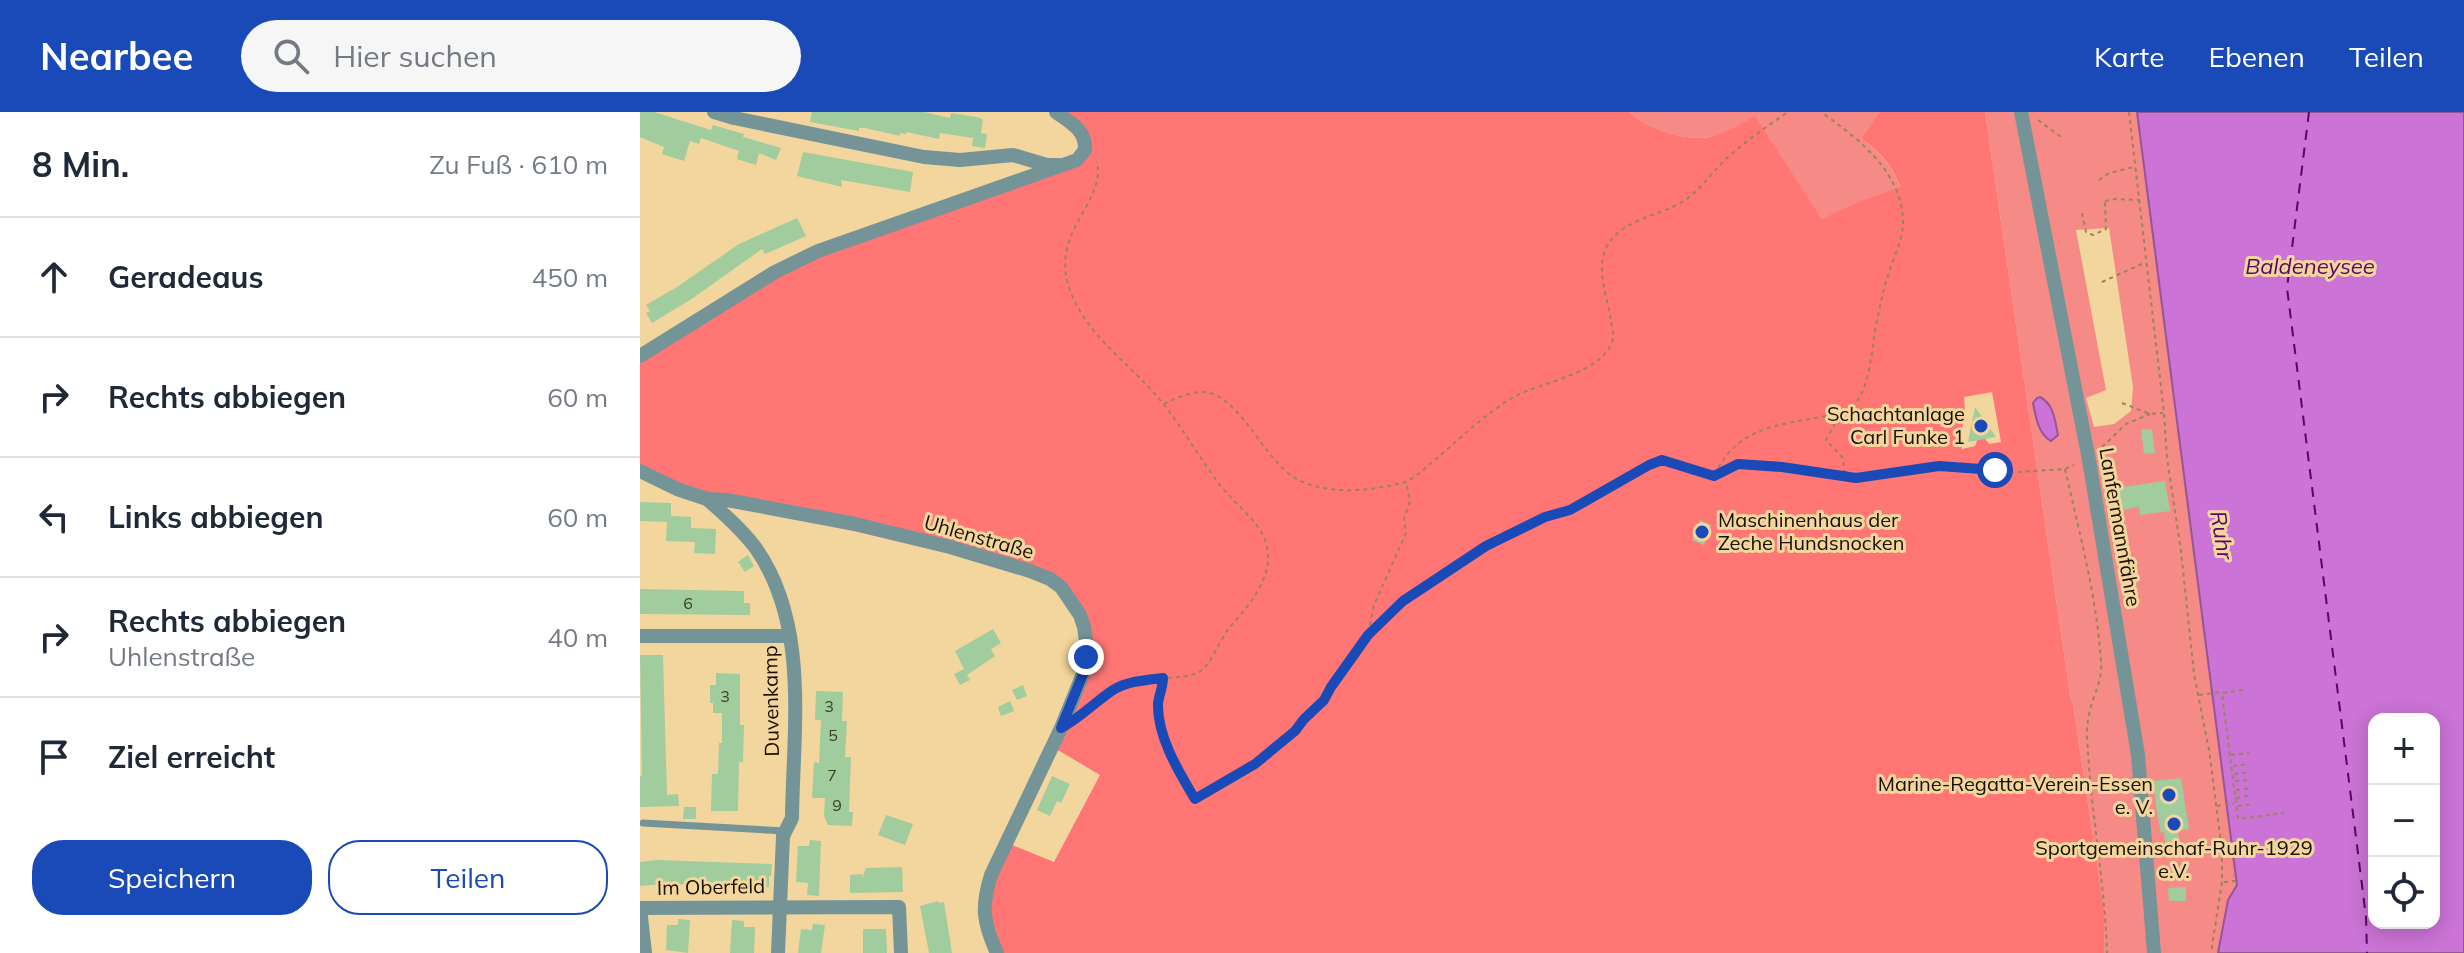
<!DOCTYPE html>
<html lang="de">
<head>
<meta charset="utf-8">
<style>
  :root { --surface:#fff; --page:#f6f6f7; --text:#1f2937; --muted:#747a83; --line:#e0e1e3; --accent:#194ab7 }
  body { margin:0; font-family:Mulish,sans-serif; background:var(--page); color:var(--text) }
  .controls { position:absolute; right:24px; bottom:24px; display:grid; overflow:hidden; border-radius:16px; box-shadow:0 4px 20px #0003 }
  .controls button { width:72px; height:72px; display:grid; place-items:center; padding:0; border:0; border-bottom:2px solid var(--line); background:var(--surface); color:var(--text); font:40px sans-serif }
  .stop { position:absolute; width:24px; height:24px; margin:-18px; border:6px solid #194ab7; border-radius:50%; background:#fff }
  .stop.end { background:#194ab7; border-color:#fff; box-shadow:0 2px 8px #0008 }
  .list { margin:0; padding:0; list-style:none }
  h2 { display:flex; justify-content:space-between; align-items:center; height:104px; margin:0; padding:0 32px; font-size:34px }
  h2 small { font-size:26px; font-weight:400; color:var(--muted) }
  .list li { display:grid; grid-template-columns:52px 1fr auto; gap:24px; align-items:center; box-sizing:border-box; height:120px; padding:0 32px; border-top:2px solid var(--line) }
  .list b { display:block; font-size:30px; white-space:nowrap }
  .list p { margin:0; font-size:26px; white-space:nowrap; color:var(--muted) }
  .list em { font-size:26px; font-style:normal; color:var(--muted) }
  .actions { display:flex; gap:16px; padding:24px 32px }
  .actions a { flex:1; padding:18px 0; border:2px solid var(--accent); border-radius:32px; text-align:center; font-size:28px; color:var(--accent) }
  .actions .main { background:var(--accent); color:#fff }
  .icon { flex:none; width:44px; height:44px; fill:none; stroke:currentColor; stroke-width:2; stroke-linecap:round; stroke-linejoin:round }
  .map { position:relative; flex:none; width:1824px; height:841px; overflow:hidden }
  header { display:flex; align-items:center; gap:48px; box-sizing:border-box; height:112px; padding:0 40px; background:var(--accent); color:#fff }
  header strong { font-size:38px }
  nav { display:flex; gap:44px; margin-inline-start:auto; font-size:28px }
  .search { width:560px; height:72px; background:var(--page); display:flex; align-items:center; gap:20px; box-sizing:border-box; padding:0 28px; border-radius:44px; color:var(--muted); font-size:30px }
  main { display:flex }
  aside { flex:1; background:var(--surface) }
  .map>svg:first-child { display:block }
  .green { fill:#f68a86; fill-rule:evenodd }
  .forest { fill:#ff7674; fill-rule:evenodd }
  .water { fill:#cb73d6; stroke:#965596; stroke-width:2; fill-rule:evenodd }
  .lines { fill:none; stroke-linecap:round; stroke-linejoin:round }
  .ferry { stroke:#5c0467; stroke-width:2; stroke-dasharray:10 8; stroke-linecap:butt }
  .building { fill:#a1cc9d }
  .path { stroke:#99845c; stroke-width:2; stroke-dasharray:4 4; stroke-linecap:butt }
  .service { stroke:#749497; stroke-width:7 }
  .minor { stroke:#749497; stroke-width:14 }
  .route { stroke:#194ab7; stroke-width:10 }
  .poi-dot { fill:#194ab7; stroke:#f3d69d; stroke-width:3 }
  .labels { text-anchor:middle; stroke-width:6; stroke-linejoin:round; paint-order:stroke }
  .number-label { font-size:16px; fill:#3b3e27 }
  .poi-label { font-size:20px; fill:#190f00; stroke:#f3d69d; text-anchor:end }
  .street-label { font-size:20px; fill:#190f00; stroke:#f3d69d }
  .water-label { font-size:22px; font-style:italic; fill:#5c0467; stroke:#f3d69d }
</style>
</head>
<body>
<header>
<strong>Nearbee</strong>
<div class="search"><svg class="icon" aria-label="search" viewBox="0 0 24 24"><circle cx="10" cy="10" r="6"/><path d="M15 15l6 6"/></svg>Hier suchen</div>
<nav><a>Karte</a><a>Ebenen</a><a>Teilen</a></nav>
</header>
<main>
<aside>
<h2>8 Min.<small>Zu Fuß · 610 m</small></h2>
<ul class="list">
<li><svg class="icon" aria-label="ahead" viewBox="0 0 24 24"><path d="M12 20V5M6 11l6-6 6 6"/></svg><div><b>Geradeaus</b></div><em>450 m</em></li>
<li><svg class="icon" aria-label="right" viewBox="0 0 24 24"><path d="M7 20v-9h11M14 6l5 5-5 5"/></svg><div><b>Rechts abbiegen</b></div><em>60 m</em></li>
<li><svg class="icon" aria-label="left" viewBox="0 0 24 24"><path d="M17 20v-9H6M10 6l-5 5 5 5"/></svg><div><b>Links abbiegen</b></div><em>60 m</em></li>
<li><svg class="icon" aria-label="right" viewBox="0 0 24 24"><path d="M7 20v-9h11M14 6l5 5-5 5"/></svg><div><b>Rechts abbiegen</b><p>Uhlenstraße</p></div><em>40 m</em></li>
<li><svg class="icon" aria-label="arrive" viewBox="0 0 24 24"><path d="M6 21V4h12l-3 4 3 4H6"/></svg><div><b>Ziel erreicht</b></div></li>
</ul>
<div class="actions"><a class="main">Speichern</a><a>Teilen</a></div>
</aside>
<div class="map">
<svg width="1824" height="841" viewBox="0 0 1824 841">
  <rect width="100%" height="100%" fill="#f3d69d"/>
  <!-- green -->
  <g class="green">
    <path d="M989,0H1239L1221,26C1239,41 1253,53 1260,76L1182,107L1115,5C1102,12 1088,20 1074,24C1049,31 1007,17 989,0Z"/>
    <path d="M1345,0H1497L1597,773L1588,788L1578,841H1464V797L1433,593L1430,583ZM1469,116L1493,275L1491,299L1474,312L1454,315L1446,286L1466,278L1436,118Z"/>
  </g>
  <!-- forest -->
  <path class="forest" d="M421,0H989C1007,17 1049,31 1074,24C1088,19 1102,12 1115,4L1182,107L1221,89L1260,75C1253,53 1239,40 1221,26L1239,0H1345L1430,583L1433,593L1464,797V841H363L351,806L353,771L372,733L414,750L460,663L416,637L449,528L413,466L66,384L0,356V247L136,162L447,38ZM1352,280L1361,330L1349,332L1344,325L1338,326L1335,334L1322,337C1319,319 1327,306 1324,285Z"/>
  <!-- water -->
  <g class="water">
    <path d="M1497,0H1824V841H1578L1588,788L1597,773ZM1794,607V811H1734V607Z"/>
    <path d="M1400,285C1414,292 1415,309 1418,323L1411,329C1398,322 1396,305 1393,291L1397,286Z"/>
  </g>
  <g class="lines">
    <!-- ferry -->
    <path class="ferry" d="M1669,0L1647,176L1726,805L1727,841"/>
  </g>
  <!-- building -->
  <g class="building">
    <path d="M0,0H14L71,18L73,13L104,22L103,25L141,36L136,48L119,41L116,53L97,47L99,39L61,26L59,32L50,29L44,49L22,42L24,35L0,25Z"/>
    <path d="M172,0H284L310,6L311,1L336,5L343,7L341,21L347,22L345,36L332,34L333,26L300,21L299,27L266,20V22L260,21V24L225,16H219V19L170,10Z"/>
    <path d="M163,40L273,60L270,80L201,68L202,75L157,64Z"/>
    <path d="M157,106L166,124L125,142L122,137L53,186L12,211L6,201L10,199L6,193L37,175L99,132Z"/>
    <path d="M1335,295L1356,325L1328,330Z"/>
    <path d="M1512,317L1515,341L1504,342L1501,318Z"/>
    <path d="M1525,369L1530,399L1500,403L1499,395L1471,400L1468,377Z"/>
    <path d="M0,390L31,391V404L51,405V416L76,417L75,442L54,441L55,430L26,429L27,410L0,409Z"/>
    <path d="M1060,408L1071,413L1064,433L1052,428Z"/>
    <path d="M108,443L114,454L105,460L98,450Z"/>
    <path d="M0,477L104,479V491H110V503L0,502Z"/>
    <path d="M353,517L361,531L351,537L355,544L327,563L330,568L320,573L314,562L324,557L315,539Z"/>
    <path d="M0,543H23L27,683L38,682L39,694L0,695V664H2Z"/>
    <path d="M76,561L100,562V613H104L103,650H99L98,699H71L72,662H78L79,631H82V601H73V591H70V573H76Z"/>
    <path d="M383,573L387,584L377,588L372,578Z"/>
    <path d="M176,579L203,580L202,609H207L205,645H211L209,700H213L212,714L188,713L184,704L185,686H172L174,650L179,651L181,608H175Z"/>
    <path d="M370,589L374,599L361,604L358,595Z"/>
    <path d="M412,664L430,672L421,691L417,689L410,704L397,698Z"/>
    <path d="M1541,666L1549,717L1538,719L1540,736L1526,738L1524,720L1521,721L1517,701L1513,669Z"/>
    <path d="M44,695H56V707H43Z"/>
    <path d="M246,703L273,712L265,733L238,723Z"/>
    <path d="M170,728L181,729L179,784L167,783L168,771L156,770L158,734H169Z"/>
    <path d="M17,748L132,752L131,764H129V775L123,776L28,772L0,774V750Z"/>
    <path d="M262,755L263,780L210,781V763L222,762V766L226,756Z"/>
    <path d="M1546,775V789H1529L1528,776Z"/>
    <path d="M298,789V791L304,790L312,841H289L280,794Z"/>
    <path d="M38,807L50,808L48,841L26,838L27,813H38Z"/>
    <path d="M92,808L104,809V815H115L114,841H90Z"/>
    <path d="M173,812L185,813L181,841H158L161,817L172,818Z"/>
    <path d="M223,817H246L247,841H223Z"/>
  </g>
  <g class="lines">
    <!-- path -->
    <g class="path">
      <path d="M1489,0L1524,301L1527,346L1541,439L1554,562L1569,638L1582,738V770L1571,841"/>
      <path d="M1398,8L1421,25"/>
      <path d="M1459,68L1469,61L1494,55"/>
      <path d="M1465,89L1476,87L1499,88"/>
      <path d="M1442,101L1446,120L1453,123L1466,117L1465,89"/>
      <path d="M1462,170L1504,151"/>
      <path d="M1482,291L1510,302L1523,301"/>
      <path d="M524,292C536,286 549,280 564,280C600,283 624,348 655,366C687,384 728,379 762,371C773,368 783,358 791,351C818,329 842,304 872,286C898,270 966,262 973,226C974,221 971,213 971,208C967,184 954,153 969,131C985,107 1019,104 1042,90C1060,79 1070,62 1085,48C1104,30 1126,15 1148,0"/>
      <path d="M1199,304L1186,328L1203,346L1204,359L1215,365"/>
      <path d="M1462,335L1486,312L1510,302"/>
      <path d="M1425,357C1439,420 1457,485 1461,550C1463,570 1452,584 1449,603C1446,614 1447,628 1448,640C1452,707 1465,773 1467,841"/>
      <path d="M1075,363C1096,316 1134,314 1180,305C1192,303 1204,302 1213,294C1230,278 1232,235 1236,213C1240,197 1242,181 1247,166C1252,149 1262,130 1263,113C1264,61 1219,27 1181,0"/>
      <path d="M728,521L734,493L766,421L764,407L770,389L766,370"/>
      <path d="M523,566C523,575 519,583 518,591C517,625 539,660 555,687L615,652L655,619L664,607L684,588L691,575L728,523L763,489L846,434L905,405L930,398L1009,353L1022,348L1074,364L1098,352L1142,355L1216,366L1299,354L1378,360L1425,357L1434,353"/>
      <path d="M1603,578L1582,581L1598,707L1644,701"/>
      <path d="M1559,583L1581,580"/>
      <path d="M442,603C458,591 473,576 493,570C510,565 545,568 559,560C573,551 579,528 590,515C608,495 634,465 627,435C622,410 594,392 580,373C560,347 544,318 524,293C494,254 449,227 431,181C407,119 466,94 457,49"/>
      <path d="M1591,643L1609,641"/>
      <path d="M1593,654L1608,652"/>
      <path d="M1594,662L1609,660"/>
      <path d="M1595,669L1610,668"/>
      <path d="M1596,678L1611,676"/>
      <path d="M1596,686L1612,683"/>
      <path d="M1577,694L1594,691"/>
      <path d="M1598,694L1613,692"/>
      <path d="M1584,770L1595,769L1594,763"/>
    </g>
    <!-- service -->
    <path class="service" d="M3,711L145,719"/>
    <!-- minor -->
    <g class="minor">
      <path d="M74,0L94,6L284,45L320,48L373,43L407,53H419"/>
      <path d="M1381,0L1449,348L1498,643L1514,841"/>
      <path d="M0,244L135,160L178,139L437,48L445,38C446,18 431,11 416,0"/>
      <path d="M0,359L37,377L67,387L87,388L215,412L310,435L390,459L410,467L421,475L440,503L444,515L446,529L443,562L421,616L351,763C341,795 343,810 357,841"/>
      <path d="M67,387C84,402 101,417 115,435C170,512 153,618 152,706L143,724L138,841"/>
      <path d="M0,524H150"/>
      <path d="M0,796L259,795L261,841"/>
      <path d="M0,796L5,841"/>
    </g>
  </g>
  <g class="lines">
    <!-- route -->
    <path class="route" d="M446,545L443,562L421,616C440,606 455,590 473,578C488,569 506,568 523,566C523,575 519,583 518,591C517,625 539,660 555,687L615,652L655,619L664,607L684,588L691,575L728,523L763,489L846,434L905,405L930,398L1009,353L1022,348L1074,364L1098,352L1142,355L1216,366L1299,354L1355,358"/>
  </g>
  <!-- markers -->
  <g class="poi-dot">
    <circle cx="1341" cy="314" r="8"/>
    <circle cx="1062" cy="420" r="8"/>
    <circle cx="1529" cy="683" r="8"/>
    <circle cx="1534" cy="712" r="8"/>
  </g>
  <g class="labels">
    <!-- number labels -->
    <g class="number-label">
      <text x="48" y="497">6</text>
      <text x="85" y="590">3</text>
      <text x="189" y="600">3</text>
      <text x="193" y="629">5</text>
      <text x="192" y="669">7</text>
      <text x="197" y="699">9</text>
    </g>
    <!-- poi labels -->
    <g class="poi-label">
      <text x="1325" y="309">Schachtanlage<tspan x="1325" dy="23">Carl Funke 1</tspan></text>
      <text x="1078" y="415" text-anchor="start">Maschinenhaus der<tspan x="1078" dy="23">Zeche Hundsnocken</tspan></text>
      <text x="1513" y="679">Marine-Regatta-Verein-Essen<tspan x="1513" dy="23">e. V.</tspan></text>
      <text x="1534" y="743" text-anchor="middle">Sportgemeinschaf-Ruhr-1929<tspan x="1534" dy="23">e.V.</tspan></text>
    </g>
    <!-- street labels -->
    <g class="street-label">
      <text transform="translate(1480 415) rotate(80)" y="7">Lanfermannfähre</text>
      <text transform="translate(339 425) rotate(16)" y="7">Uhlenstraße</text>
      <text transform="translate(131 589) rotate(-91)" y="7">Duvenkamp</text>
      <text transform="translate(71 775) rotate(-1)" y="7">Im Oberfeld</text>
    </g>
    <!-- water labels -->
    <g class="water-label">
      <text x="1670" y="162">Baldeneysee</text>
      <text transform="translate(1582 423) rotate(81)" y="8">Ruhr</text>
    </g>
  </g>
</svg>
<div class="controls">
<button>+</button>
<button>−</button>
<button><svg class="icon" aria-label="locate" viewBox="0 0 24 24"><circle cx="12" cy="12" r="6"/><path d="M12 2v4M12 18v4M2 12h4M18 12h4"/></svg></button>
</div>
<div class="stop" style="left:1355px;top:358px"></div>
<div class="stop end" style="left:446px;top:545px"></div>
</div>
</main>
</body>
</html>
